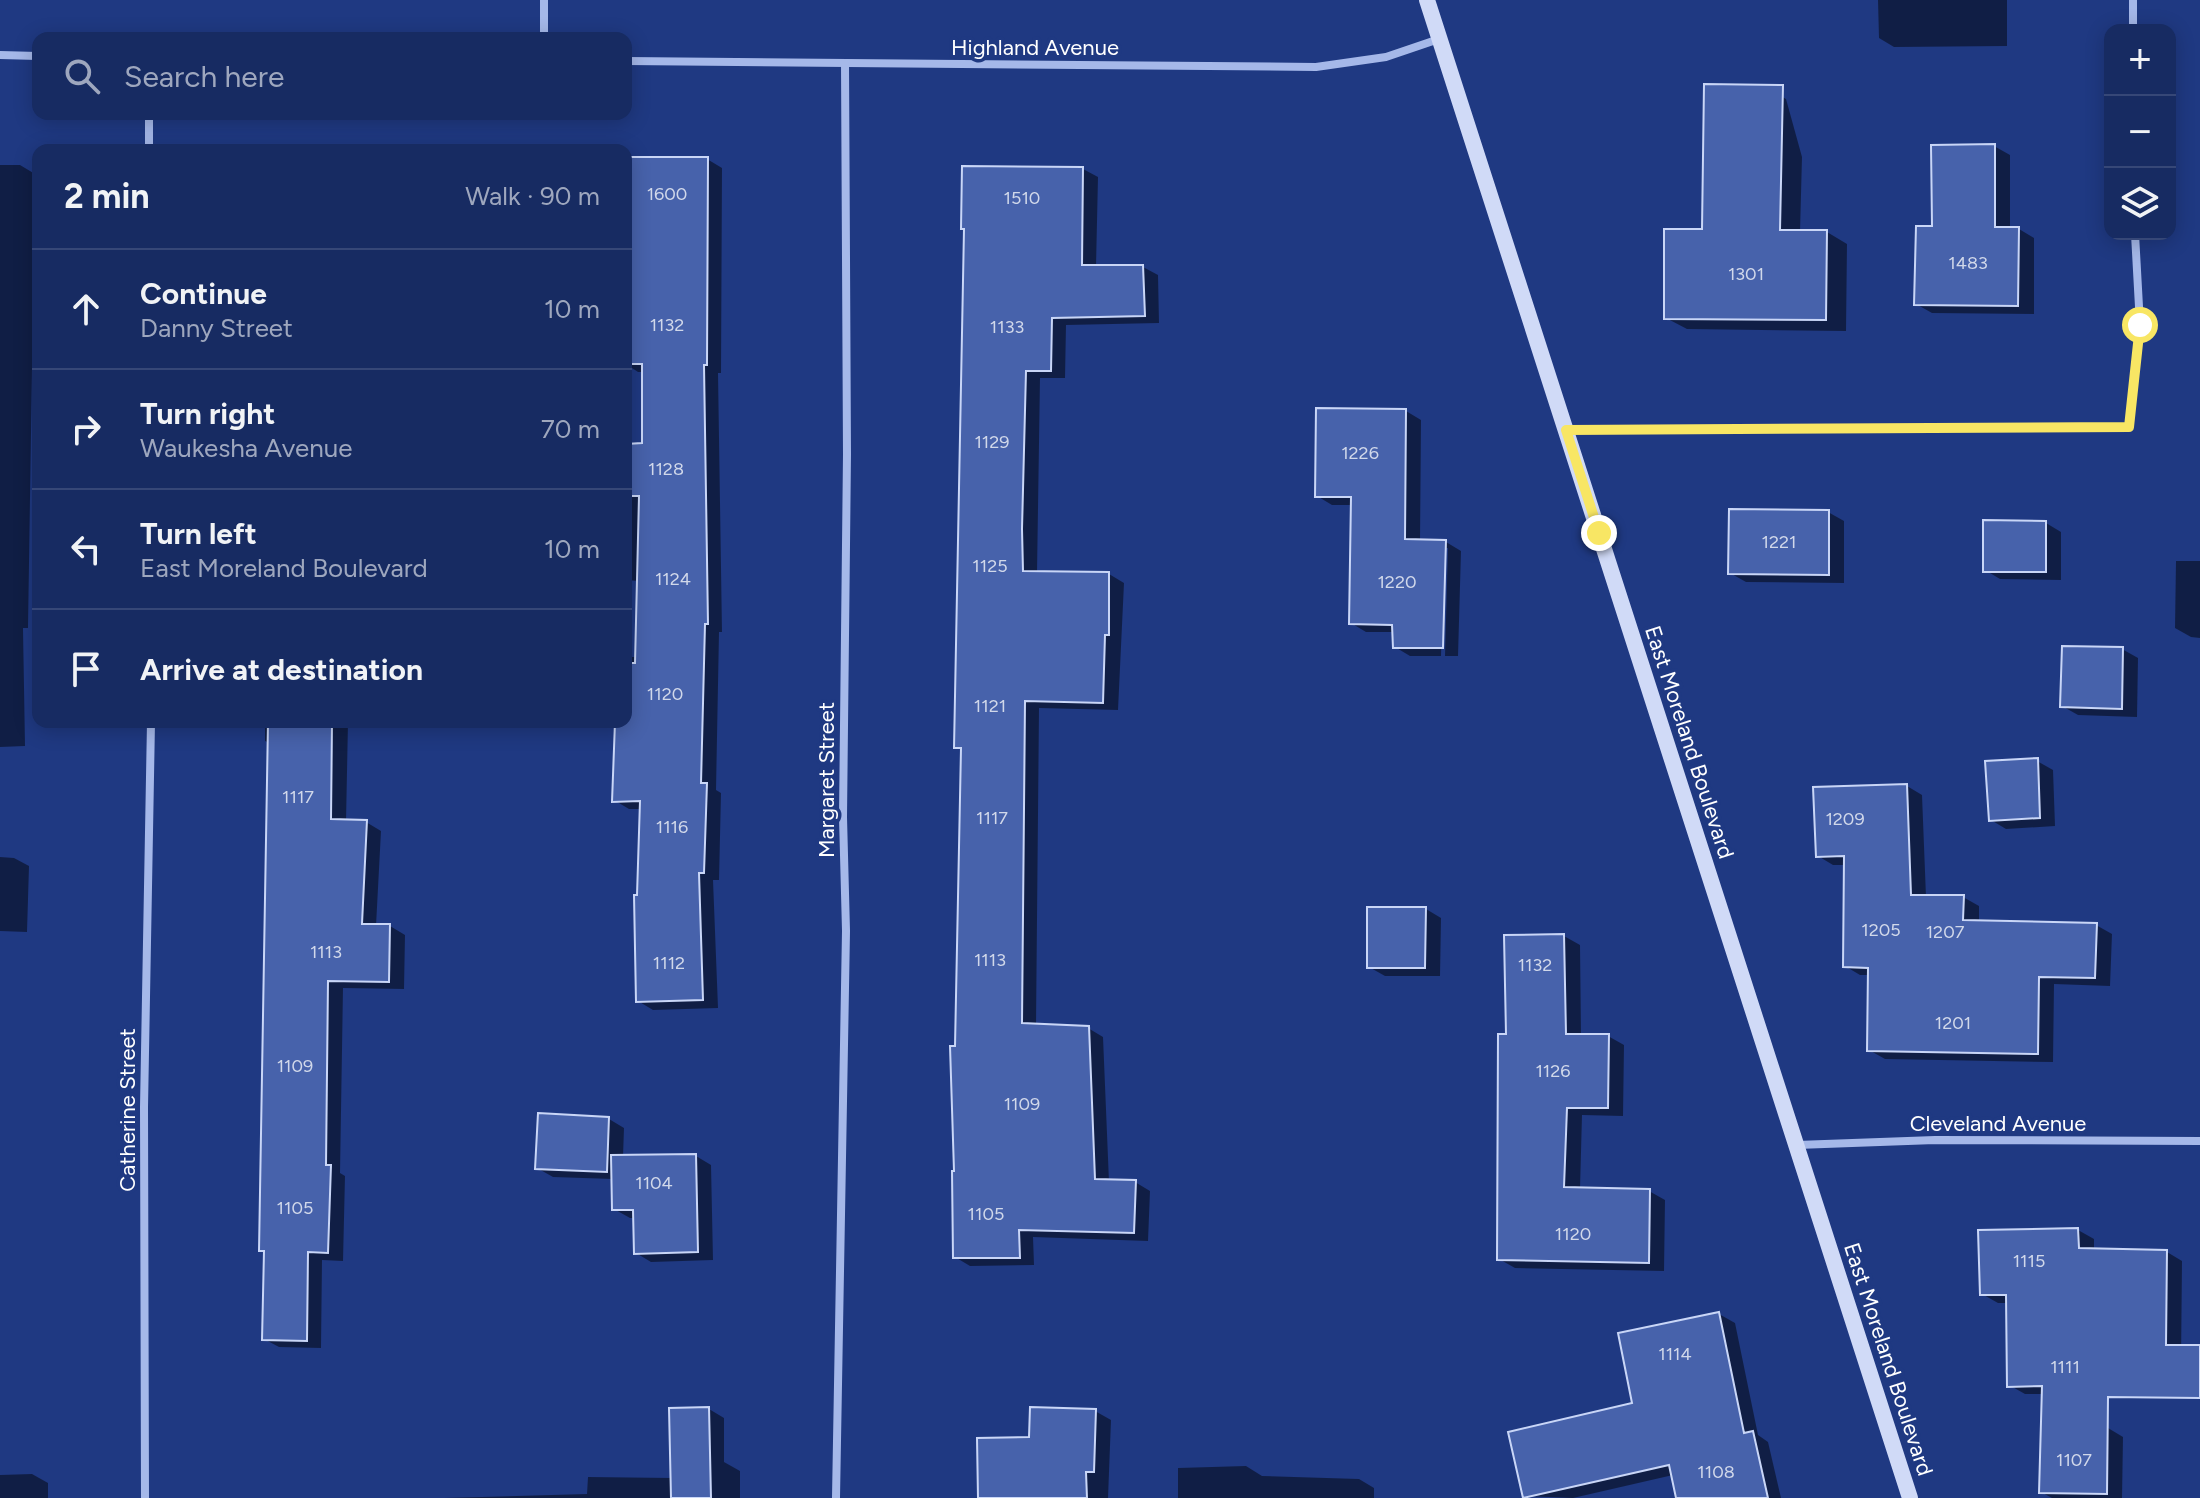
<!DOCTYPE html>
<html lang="en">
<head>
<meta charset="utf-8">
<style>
  :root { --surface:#172b62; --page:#203368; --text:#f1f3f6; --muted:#9ea7be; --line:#364777 }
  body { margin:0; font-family:Figtree,sans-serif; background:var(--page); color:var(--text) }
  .controls { position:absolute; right:24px; top:24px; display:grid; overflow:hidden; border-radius:16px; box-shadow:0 4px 20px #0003 }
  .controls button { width:72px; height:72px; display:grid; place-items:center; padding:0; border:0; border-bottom:2px solid var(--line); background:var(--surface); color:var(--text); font:40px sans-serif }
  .stop { position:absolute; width:24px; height:24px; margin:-18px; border:6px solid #f8e664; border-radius:50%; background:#fff }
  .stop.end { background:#f8e664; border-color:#fff; box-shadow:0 2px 8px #0008 }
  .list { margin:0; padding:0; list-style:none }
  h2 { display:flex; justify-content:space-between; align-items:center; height:104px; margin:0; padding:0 32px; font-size:34px }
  h2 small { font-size:26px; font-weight:400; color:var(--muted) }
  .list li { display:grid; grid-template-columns:52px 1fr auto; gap:24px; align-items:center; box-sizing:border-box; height:120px; padding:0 32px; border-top:2px solid var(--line) }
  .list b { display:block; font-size:30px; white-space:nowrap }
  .list p { margin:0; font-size:26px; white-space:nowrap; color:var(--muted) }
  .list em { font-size:26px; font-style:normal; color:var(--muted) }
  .icon { flex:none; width:44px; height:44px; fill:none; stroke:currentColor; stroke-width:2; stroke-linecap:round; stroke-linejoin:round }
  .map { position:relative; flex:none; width:2200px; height:1498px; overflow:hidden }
  .search { position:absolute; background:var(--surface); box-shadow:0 4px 20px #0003; left:32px; top:32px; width:600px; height:88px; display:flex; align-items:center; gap:20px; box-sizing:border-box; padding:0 28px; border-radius:16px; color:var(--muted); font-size:30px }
  .panel { position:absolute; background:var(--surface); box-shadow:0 4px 20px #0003; left:32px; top:144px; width:600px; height:584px; border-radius:16px }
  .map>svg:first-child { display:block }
  .shadow { fill:#0007 }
  .building { fill:#4762ab; stroke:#c9d6f7; stroke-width:2 }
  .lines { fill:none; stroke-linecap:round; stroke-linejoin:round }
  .minor { stroke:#a5b8e9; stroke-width:8 }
  .secondary { stroke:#d0daf7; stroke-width:16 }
  .route { stroke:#f8e664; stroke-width:10 }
  .labels { text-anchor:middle; stroke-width:7; stroke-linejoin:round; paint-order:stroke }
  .number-label { font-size:18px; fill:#d1d8ea }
  .street-label { font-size:22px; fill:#fff; stroke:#1f3982 }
</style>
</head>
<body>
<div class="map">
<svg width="2200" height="1498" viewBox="0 0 2200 1498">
  <rect width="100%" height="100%" fill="#1f3982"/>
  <!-- shadow -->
  <g class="shadow">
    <path d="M1878,0H2007V46L1894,47L1879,38Z"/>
    <path d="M1765,87L1786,99L1802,157L1800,232H1827L1847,244L1846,331L1687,329L1666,318Z"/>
    <path d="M1994,146L2010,155V229H2019L2034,238V314L1932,313L1916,304Z"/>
    <path d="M707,159L722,168L721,373H718L722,632H719L716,790L721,793L719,880H713L718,1008L653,1010L638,1001L642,809H629L614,800L617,722H626V657H638L639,581L626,580V446L644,445V372H638L626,364V160Z"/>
    <path d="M0,165H20L35,174L28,628H23L25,746L0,747Z"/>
    <path d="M1083,169L1098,177L1096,267H1143L1158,275L1159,323L1066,325L1065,378H1040L1037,573L1109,574L1124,583L1118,710L1039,708L1036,1026L1088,1028L1103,1037L1109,1182H1135L1150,1191L1148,1241L1033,1237L1034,1265L970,1266L955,1257L962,750L956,747L966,230L963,228Z"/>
    <path d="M1406,411L1421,420L1420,542H1446L1461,551L1458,656H1445L1448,548H1444L1441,656H1410L1395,647L1394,632H1366L1351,623L1353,505H1332L1317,496Z"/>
    <path d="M1828,512L1844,521V583L1746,582L1730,573Z"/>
    <path d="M2046,523L2061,532V580L2000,579L1985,570Z"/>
    <path d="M2176,561H2200V638L2191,637L2175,628Z"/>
    <path d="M2122,649L2138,658L2137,717L2078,715L2062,706Z"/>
    <path d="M265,722H348L346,822H366L381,831L376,926H390L405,935L404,989L343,988L340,1173L345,1176L343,1261L322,1260L321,1348L279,1347L264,1339L266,1252L261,1249L270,743L265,741Z"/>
    <path d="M2037,761L2053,770L2055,826L2006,829L1991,820Z"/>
    <path d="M1907,786L1922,795L1926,897H1963L1979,906V922L2096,925L2112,934L2110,986L2054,984L2053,1062L1885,1059L1869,1050L1870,975H1860L1845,966L1846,865H1833L1818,856Z"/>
    <path d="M0,857L14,858L29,866L27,932L0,931Z"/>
    <path d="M1426,909L1441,918L1440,976H1385L1369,967Z"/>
    <path d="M1564,936L1580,945L1581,1036H1608L1624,1045L1623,1116L1582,1115L1580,1189L1649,1191L1665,1200L1664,1271L1515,1268L1499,1259L1508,1036Z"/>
    <path d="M609,1119L624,1128L623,1157L696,1156L711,1165L713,1260L651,1262L636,1253L635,1218H630L614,1209L613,1179L553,1177L537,1168Z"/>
    <path d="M2078,1230L2094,1239V1251L2167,1252L2182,1261L2181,1364L2064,1394H2025L2009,1385L2008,1303H1998L1982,1294Z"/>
    <path d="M1719,1314L1735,1323L1758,1435L1768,1442L1781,1498H1678L1673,1475L1573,1498L1524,1496L1634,1404Z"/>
    <path d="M709,1409L724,1418V1462L740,1471V1498H444L587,1494L588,1477L673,1478Z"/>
    <path d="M1095,1411L1111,1420L1108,1498H980L1031,1439Z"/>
    <path d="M2108,1428L2123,1437L2122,1498H2052L2041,1492Z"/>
    <path d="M1246,1466L1262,1476L1359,1479L1374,1488V1498H1178V1468Z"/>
    <path d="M32,1474L48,1483V1498H0V1475Z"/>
  </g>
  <!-- building -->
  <g class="building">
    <path d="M1704,84L1783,85L1780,230H1827L1826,320L1664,319V229H1702Z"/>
    <path d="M1995,144V227H2019L2018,306L1914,305L1916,226H1932L1931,145Z"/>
    <path d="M626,157H708L707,365H704L708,624H705L701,783H707L704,873H699L703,1000L636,1002L634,895H637L640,801L612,802L615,722H626V663H635L639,496H626V444L642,443V364H626Z"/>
    <path d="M962,166L1083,167L1082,265H1143L1145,316L1052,318L1051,371H1026L1022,529L1023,571L1109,572V635H1105L1103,703L1025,701L1022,1023L1089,1026L1095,1179L1136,1180L1134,1233L1019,1230L1020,1258H953L952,1171H954L950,1046H955L961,748H954L964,229H961Z"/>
    <path d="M1316,408L1406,409L1405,539L1446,540L1443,648H1393L1392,625L1349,624L1351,497H1315Z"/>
    <path d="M1729,509L1829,510V575L1728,574Z"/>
    <path d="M1983,520L2046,521V572H1983Z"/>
    <path d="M2062,646L2123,647L2122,709L2060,707Z"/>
    <path d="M268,722H332L331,819L367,820L362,924H390L389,982L328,981L326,1165H331L328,1253L308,1252L307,1341L262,1340L264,1251H259Z"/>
    <path d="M2038,758L2040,818L1989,821L1985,761Z"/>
    <path d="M1907,784L1911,895H1964L1963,920L2097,923L2095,978L2039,977L2038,1054L1867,1051L1868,968L1843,967L1844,856L1816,857L1813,787Z"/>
    <path d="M1367,907H1426L1425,968H1367Z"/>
    <path d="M1564,934L1566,1034H1609L1608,1108H1567L1564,1187L1650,1189L1649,1263L1497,1260L1498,1034H1506L1504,935Z"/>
    <path d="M538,1113L609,1117L607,1172L535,1169Z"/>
    <path d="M696,1154L698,1252L634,1254L633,1210H612L611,1155Z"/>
    <path d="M2078,1228L2079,1248L2167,1250L2166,1345H2200V1398L2108,1397L2107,1494L2039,1493L2042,1386L2007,1387L2006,1295H1980L1978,1230Z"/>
    <path d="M1719,1312L1744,1433L1753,1431L1768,1498H1676L1669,1465L1523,1498L1508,1432L1632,1403L1618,1333Z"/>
    <path d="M709,1407L711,1498H671L669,1408Z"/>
    <path d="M1030,1407L1096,1409L1094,1472H1086L1087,1498H978L977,1438L1029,1437Z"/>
  </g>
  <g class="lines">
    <!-- minor -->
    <g class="minor">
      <path d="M2133,0V30"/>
      <path d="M544,38V0"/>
      <path d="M0,55L38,56"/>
      <path d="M626,61L1316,67L1386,57L1439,39"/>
      <path d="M149,114V150"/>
      <path d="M1567,430L2129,427L2140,325L2135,234"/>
      <path d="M1797,1145L1935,1140L2200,1141"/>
      <path d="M145,1498L144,1107L151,722"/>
      <path d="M836,1498L846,931L843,817L847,454L845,63"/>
    </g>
    <!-- secondary -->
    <path class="secondary" d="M1427,0L1910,1498"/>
  </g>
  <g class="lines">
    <!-- route -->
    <path class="route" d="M1599,533L1566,430L2129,427L2140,325"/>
  </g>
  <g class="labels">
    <!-- number labels -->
    <g class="number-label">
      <text x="667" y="200">1600</text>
      <text x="1022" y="204">1510</text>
      <text x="1968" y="269">1483</text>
      <text x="1746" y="280">1301</text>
      <text x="667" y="331">1132</text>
      <text x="1007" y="333">1133</text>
      <text x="992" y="448">1129</text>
      <text x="1360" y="459">1226</text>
      <text x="666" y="475">1128</text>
      <text x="1779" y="548">1221</text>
      <text x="990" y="572">1125</text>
      <text x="673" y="585">1124</text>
      <text x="1397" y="588">1220</text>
      <text x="665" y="700">1120</text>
      <text x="990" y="712">1121</text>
      <text x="298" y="803">1117</text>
      <text x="992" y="824">1117</text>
      <text x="1845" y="825">1209</text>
      <text x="672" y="833">1116</text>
      <text x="1881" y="936">1205</text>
      <text x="1945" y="938">1207</text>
      <text x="326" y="958">1113</text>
      <text x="990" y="966">1113</text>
      <text x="669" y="969">1112</text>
      <text x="1535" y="971">1132</text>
      <text x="1953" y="1029">1201</text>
      <text x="295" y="1072">1109</text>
      <text x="1553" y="1077">1126</text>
      <text x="1022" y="1110">1109</text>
      <text x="654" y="1189">1104</text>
      <text x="295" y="1214">1105</text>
      <text x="986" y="1220">1105</text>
      <text x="1573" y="1240">1120</text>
      <text x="2029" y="1267">1115</text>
      <text x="1675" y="1360">1114</text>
      <text x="2065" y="1373">1111</text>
      <text x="2074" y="1466">1107</text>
      <text x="1716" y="1478">1108</text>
    </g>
    <!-- street labels -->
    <g class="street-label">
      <text x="1035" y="55">Highland Avenue</text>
      <text transform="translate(1690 742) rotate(72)" y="8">East Moreland Boulevard</text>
      <text transform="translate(826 780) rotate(-90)" y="8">Margaret Street</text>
      <text transform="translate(127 1110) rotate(-90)" y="8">Catherine Street</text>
      <text x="1998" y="1131">Cleveland Avenue</text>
      <text transform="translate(1889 1359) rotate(72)" y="8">East Moreland Boulevard</text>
    </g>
  </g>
</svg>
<div class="controls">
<button>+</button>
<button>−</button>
<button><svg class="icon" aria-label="layers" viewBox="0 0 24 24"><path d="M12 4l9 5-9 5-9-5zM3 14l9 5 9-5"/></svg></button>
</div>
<div class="stop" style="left:2140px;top:325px"></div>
<div class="stop end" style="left:1599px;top:533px"></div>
<div class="search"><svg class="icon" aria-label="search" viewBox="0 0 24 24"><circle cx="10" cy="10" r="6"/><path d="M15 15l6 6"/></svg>Search here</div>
<section class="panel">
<h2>2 min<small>Walk · 90 m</small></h2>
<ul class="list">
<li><svg class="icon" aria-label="ahead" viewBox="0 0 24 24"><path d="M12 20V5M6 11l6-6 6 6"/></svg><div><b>Continue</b><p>Danny Street</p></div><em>10 m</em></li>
<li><svg class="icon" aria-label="right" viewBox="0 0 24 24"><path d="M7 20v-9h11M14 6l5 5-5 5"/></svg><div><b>Turn right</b><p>Waukesha Avenue</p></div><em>70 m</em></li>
<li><svg class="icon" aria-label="left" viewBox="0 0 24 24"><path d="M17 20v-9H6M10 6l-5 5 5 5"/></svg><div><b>Turn left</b><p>East Moreland Boulevard</p></div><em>10 m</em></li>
<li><svg class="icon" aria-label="arrive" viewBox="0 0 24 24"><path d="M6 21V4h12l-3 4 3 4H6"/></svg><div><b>Arrive at destination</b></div></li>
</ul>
</section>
</div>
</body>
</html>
